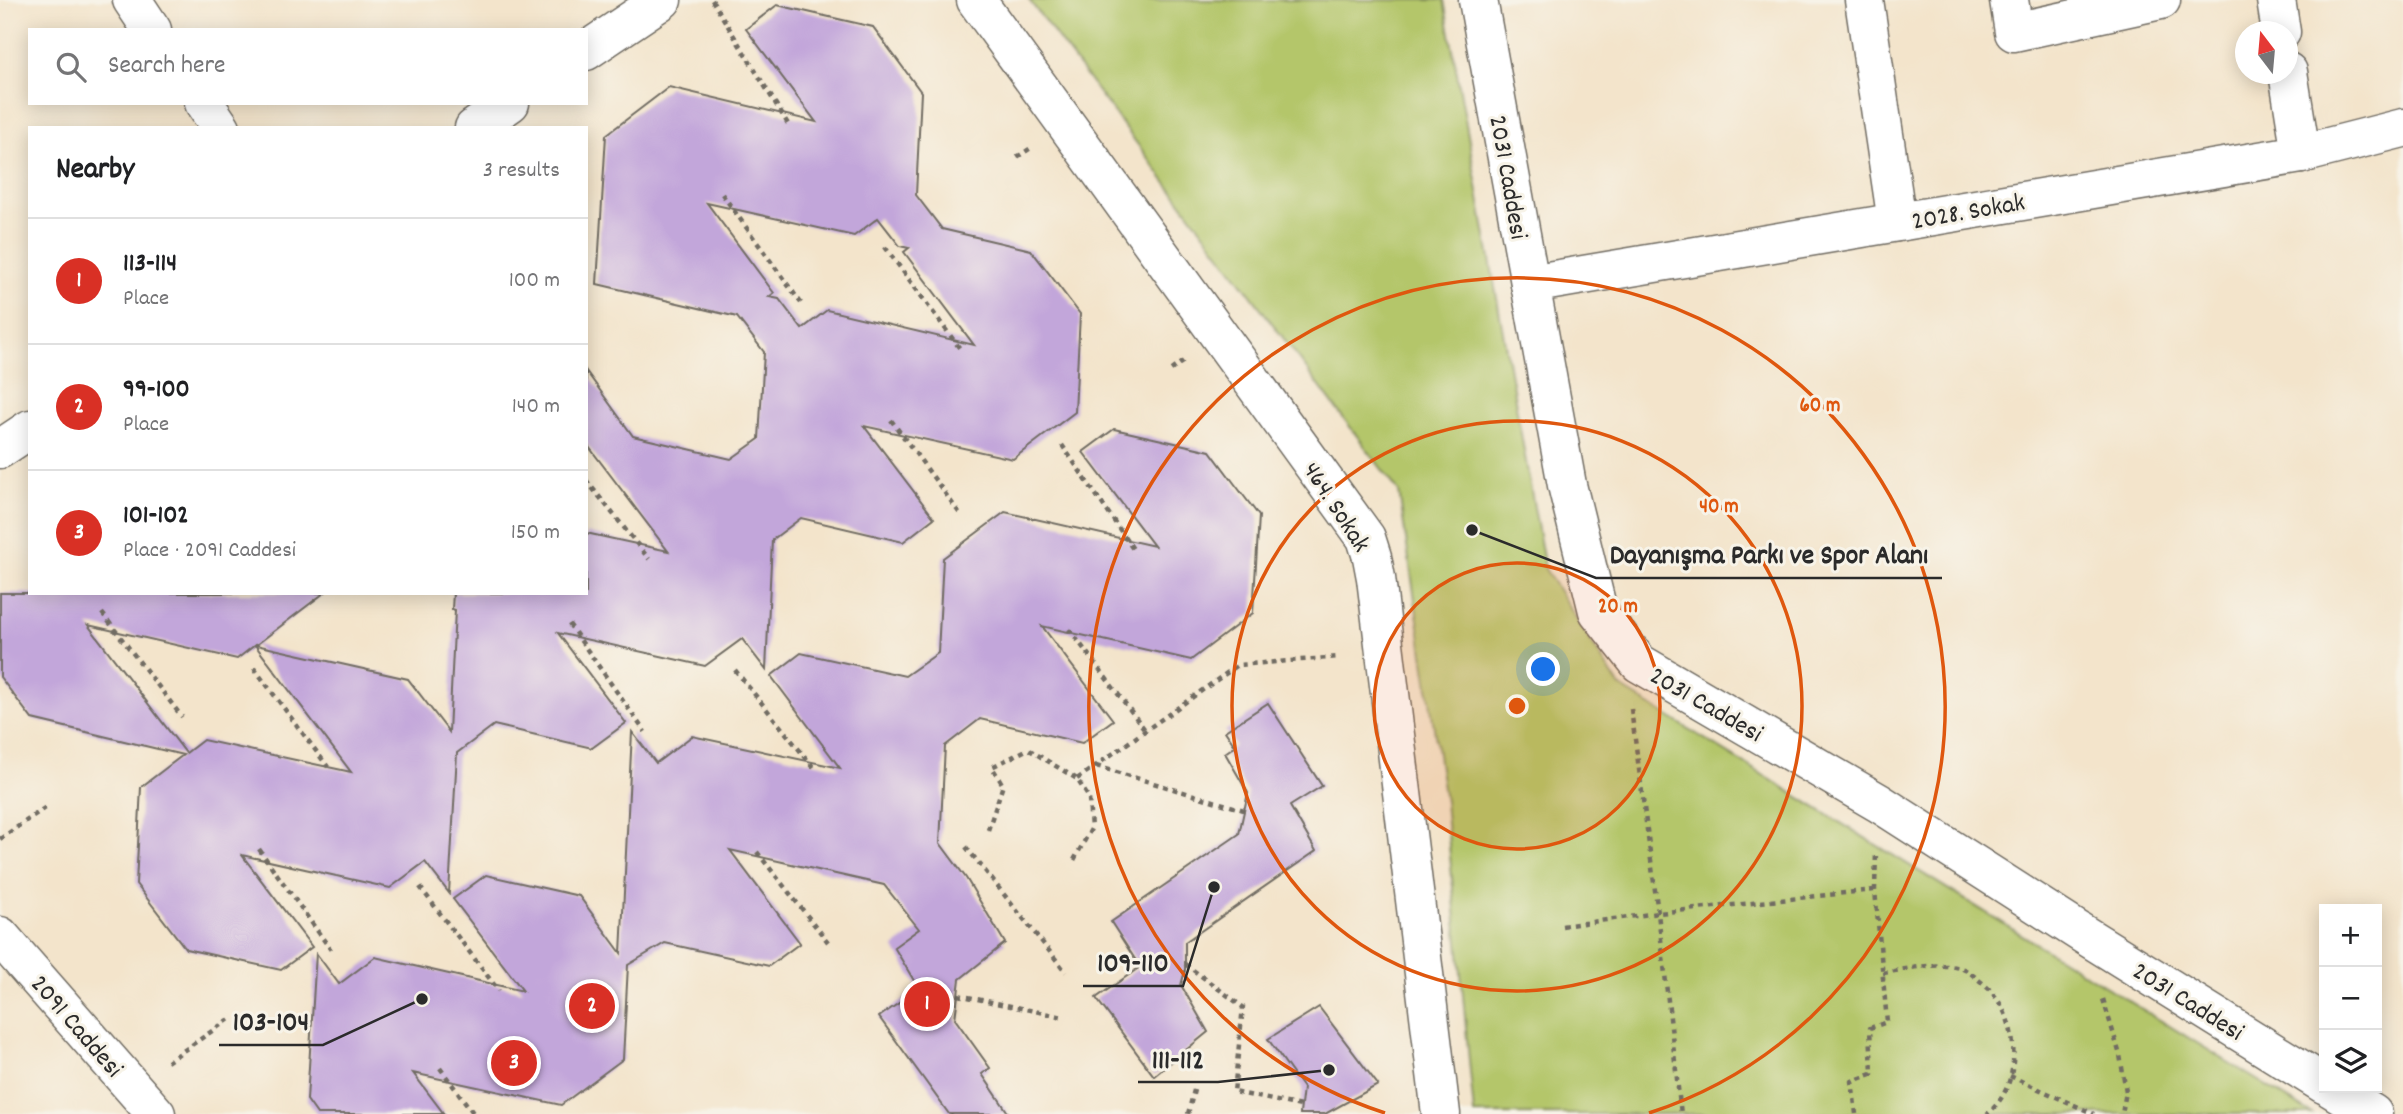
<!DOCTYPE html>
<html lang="en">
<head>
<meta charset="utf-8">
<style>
  :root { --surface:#fff; --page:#f2f2f2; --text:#202124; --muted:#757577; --line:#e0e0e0; --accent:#d93025 }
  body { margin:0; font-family:Dekko,sans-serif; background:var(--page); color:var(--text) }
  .controls { position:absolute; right:21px; bottom:21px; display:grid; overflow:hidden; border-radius:0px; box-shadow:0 4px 18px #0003 }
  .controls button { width:63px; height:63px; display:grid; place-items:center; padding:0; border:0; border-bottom:2px solid var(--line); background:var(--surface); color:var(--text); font:35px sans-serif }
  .compass { position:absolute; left:2235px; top:21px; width:63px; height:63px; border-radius:50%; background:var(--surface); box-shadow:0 4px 18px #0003; rotate:344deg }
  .you { position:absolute; left:1544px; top:670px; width:24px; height:24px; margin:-18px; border:5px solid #fff; border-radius:50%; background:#1a73e8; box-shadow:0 0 0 10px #1a73e833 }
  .badge { display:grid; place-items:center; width:46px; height:46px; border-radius:50%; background:var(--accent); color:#fff; font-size:23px; font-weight:700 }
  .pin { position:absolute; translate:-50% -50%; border:4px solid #fff; box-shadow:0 2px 7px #0006 }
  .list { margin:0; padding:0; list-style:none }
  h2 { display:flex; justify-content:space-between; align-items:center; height:91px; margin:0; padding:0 28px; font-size:30px }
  h2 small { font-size:23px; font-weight:400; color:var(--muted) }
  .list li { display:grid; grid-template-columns:46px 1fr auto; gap:21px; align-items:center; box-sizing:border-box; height:126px; padding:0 28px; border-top:2px solid var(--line) }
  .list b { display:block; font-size:26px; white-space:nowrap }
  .list p { margin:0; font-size:23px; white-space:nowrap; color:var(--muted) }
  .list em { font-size:23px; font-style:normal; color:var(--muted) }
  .icon { flex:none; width:38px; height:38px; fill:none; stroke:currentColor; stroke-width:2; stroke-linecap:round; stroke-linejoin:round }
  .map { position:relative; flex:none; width:2403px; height:1114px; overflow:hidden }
  .search { position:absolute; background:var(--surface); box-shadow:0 4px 18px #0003; left:28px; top:28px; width:560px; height:77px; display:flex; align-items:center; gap:18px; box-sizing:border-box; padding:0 24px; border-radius:0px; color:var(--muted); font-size:26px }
  .panel { position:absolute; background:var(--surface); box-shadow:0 4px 18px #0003; left:28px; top:126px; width:560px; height:469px; border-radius:0px }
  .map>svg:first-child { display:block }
  .green { fill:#b4c66a; stroke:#70784a; stroke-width:2 }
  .building { fill:#c2a6da; fill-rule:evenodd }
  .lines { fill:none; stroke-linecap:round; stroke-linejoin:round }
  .minor-casing { stroke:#716c63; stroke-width:41 }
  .path { stroke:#716c63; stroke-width:4.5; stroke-dasharray:5 5; stroke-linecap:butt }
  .minor { stroke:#fff; stroke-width:38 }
  .ring { fill:none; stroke:#df570e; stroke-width:3.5 }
  .labels { text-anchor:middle; stroke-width:6; stroke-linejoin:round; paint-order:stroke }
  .street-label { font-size:26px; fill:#2b2b2b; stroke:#f7f3e8 }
  .centre { fill:#df570e; stroke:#f7f3e8; stroke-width:3.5 }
  .ring-label { font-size:21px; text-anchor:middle; font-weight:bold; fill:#df570e; stroke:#f7f3e8; stroke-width:6; stroke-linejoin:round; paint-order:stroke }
  .leader { fill:none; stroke:#2b2b2b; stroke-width:2.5 }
  .callout-dot { fill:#2b2b2b; stroke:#f7f3e8; stroke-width:2.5 }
  .callout-label { font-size:28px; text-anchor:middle; font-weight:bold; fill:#2b2b2b; stroke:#f7f3e8; stroke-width:6; stroke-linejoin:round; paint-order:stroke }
</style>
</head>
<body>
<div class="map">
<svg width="2403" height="1114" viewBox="0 0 2403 1114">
  <rect width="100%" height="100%" fill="#f7f3e8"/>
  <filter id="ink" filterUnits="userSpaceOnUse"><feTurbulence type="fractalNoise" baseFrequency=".0143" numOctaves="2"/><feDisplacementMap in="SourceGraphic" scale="14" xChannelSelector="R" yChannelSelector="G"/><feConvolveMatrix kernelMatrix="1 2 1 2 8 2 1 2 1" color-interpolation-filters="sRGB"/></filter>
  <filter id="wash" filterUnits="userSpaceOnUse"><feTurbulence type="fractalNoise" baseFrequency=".00686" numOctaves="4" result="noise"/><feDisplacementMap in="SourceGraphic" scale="28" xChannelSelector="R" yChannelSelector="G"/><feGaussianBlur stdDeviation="1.57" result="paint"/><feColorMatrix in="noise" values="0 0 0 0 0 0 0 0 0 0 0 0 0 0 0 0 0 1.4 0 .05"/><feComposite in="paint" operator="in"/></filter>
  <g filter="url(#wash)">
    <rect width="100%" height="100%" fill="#f3e4cb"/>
    <!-- green -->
    <path class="green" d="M1029,0H1444L1545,569L1619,686L2312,1114H1474L1445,802L1399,492Z"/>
    <g id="blocks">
      <!-- building -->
      <g class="building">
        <path d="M777,5L873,27L921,92L916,195L942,229L1031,250L1080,314L1075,412L1013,459L864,426L934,518L903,542L801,518L772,540L766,670L742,639L705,666L558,633L626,723L592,748L494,725L457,753L449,893L425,862L390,888L242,855L312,947L281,970L186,949L136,884L141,787L183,755L32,719L0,677V593H324L256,645L408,679L449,732L455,610L452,609L453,593H586V533L668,551L586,443V371L633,436L731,459L759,439L764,352L737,317L597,284L606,135L669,87L816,122L746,29ZM707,203L854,236L878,218L900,246L909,248L904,252L974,345L827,310L802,329L779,299L769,297L774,293ZM88,625L237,659L255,645L351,772L203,740L186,753Z"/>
        <path d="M1114,429L1210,451L1234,483L1259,516L1253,613L1191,660L1042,626L1113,720L1082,743L980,719L945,746L940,843L966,878L1005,943L960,979L955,1019L990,1068L982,1074L1009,1114H949L879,1017L919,989L894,947L919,929L884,885L730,850L800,943L769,966L665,943L628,965L623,1059L561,1105L413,1073L444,1114H317L307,1100L316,953L339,984L375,957L523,991L453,899L486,875L579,896L621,953L632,732L656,763L692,736L840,768L771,676L801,653L905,676L938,653L943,558L1005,512L1154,546L1083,452Z"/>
        <path d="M1268,703L1322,786L1290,806L1316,851L1185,942V971L1181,985L1208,1032L1154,1076L1096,998L1140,967L1111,922L1239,834L1248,793L1225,753L1235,746L1225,731Z"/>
        <path d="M1319,1007L1378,1085L1325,1114H1300L1303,1088L1268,1039Z"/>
      </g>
    </g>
  </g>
  <g filter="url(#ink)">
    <use href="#blocks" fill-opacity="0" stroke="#716c63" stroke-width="2"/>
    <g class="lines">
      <defs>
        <g id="minor">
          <path d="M132,0L152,30"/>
          <path d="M976,0L1366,538L1372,557L1376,578L1441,1114"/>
          <path d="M1478,0L1567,485L1598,611L1639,663L1879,803L2083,934L2324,1084"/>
          <path d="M1864,0L1897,222"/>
          <path d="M2009,0L2014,32L2161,0"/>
          <path d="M2276,0L2281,32"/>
          <path d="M586,51L662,0"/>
          <path d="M2288,72L2301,154"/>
          <path d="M204,103L221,128"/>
          <path d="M474,128L510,103"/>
          <path d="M1530,284L2301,154L2403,128"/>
          <path d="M0,449L30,429"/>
          <path d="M0,936L156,1114"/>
          <path d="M2331,1088L2373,1114"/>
        </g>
      </defs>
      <!-- minor casing -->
      <use href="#minor" class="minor-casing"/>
      <!-- path -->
      <g class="path">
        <path d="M712,0L788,124"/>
        <path d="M1017,157L1031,148"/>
        <path d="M722,194L801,303"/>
        <path d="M885,247L961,350"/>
        <path d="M1171,370L1185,360"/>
        <path d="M891,420L961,515"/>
        <path d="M1062,445L1133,549"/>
        <path d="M586,480L649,559"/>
        <path d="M102,613L182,717"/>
        <path d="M569,624L645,732"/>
        <path d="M1069,629L1146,731"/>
        <path d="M254,668L328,767"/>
        <path d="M735,670L814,768"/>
        <path d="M1631,709L1658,913L1681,1114"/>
        <path d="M1096,766L1244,810"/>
        <path d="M1077,779L1238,665L1340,657"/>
        <path d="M988,830L1003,785L992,767L1028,749L1077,779L1089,798L1091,829L1073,862"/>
        <path d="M0,839L46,807"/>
        <path d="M966,847L1066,972"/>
        <path d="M259,849L331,950"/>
        <path d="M757,852L828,942"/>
        <path d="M420,887L499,991"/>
        <path d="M1562,926L1658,913L1874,890"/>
        <path d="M1185,964L1243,1007L1234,1092L1301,1106"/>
        <path d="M1883,973C1908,969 1937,961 1963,969C1969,971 1975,977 1980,981C2019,1010 2027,1082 1987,1114"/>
        <path d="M958,995L1063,1017"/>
        <path d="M2103,999L2120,1055L2126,1092L2122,1114"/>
        <path d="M167,1062L231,1018"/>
        <path d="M440,1068L474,1114"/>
        <path d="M2010,1076L2094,1114"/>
        <path d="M1188,1114L1194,1090"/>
        <path d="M1856,1114L1852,1081L1872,1074L1870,1028L1887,1022L1875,890L1876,852"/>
      </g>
      <!-- minor -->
      <use href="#minor" class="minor"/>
    </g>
  </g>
  <!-- distance rings -->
  <circle cx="1517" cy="706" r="143" fill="#df570e" fill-opacity=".12"/>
  <g class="ring">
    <circle cx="1517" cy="706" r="143"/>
    <circle cx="1517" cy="706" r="285"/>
    <path d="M1385 1113A428 428 0 1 1 1649 1113"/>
  </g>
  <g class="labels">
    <!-- street labels -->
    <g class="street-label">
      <text transform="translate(1510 177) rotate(80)" y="9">2031 Caddesi</text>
      <text transform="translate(1968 210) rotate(-10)" y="9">2028. Sokak</text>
      <text transform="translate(1338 506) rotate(57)" y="9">464. Sokak</text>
      <text transform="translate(1707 703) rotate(30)" y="9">2031 Caddesi</text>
      <text transform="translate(2189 1000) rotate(32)" y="9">2031 Caddesi</text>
      <text transform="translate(78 1025) rotate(49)" y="9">2091 Caddesi</text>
    </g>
  </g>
  <circle cx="1517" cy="706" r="10" class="centre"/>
  <g class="ring-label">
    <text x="1820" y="411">60 m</text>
    <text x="1719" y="512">40 m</text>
    <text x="1618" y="612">20 m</text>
  </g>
  <!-- callouts -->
  <path class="leader" d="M1472 530L1596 578H1942M1214 887L1183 986H1083M422 999L323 1045H219M1329 1070L1218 1082H1138"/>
  <g class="callout-dot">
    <circle cx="1472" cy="530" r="7"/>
    <circle cx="1214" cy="887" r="7"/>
    <circle cx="422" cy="999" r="7"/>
    <circle cx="1329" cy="1070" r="7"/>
  </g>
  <g class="callout-label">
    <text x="1769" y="563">Dayanışma Parkı ve Spor Alanı</text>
    <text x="1133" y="971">109-110</text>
    <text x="271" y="1030">103-104</text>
    <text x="1178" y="1068">111-112</text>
  </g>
</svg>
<div class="controls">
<button>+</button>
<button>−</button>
<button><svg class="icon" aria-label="layers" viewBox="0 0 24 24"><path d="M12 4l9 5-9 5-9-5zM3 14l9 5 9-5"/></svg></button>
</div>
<svg class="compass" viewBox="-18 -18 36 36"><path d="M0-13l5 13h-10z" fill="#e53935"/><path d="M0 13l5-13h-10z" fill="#757577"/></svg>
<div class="you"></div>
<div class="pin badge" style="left:927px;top:1004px">1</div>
<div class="pin badge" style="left:592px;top:1006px">2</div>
<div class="pin badge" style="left:514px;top:1063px">3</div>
<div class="search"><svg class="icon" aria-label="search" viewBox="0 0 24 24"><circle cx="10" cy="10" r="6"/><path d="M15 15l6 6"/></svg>Search here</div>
<section class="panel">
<h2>Nearby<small>3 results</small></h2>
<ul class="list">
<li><span class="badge">1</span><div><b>113-114</b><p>Place</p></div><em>100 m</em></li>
<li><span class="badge">2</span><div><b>99-100</b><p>Place</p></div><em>140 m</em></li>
<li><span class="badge">3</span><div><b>101-102</b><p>Place · 2091 Caddesi</p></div><em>150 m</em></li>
</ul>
</section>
</div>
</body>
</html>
